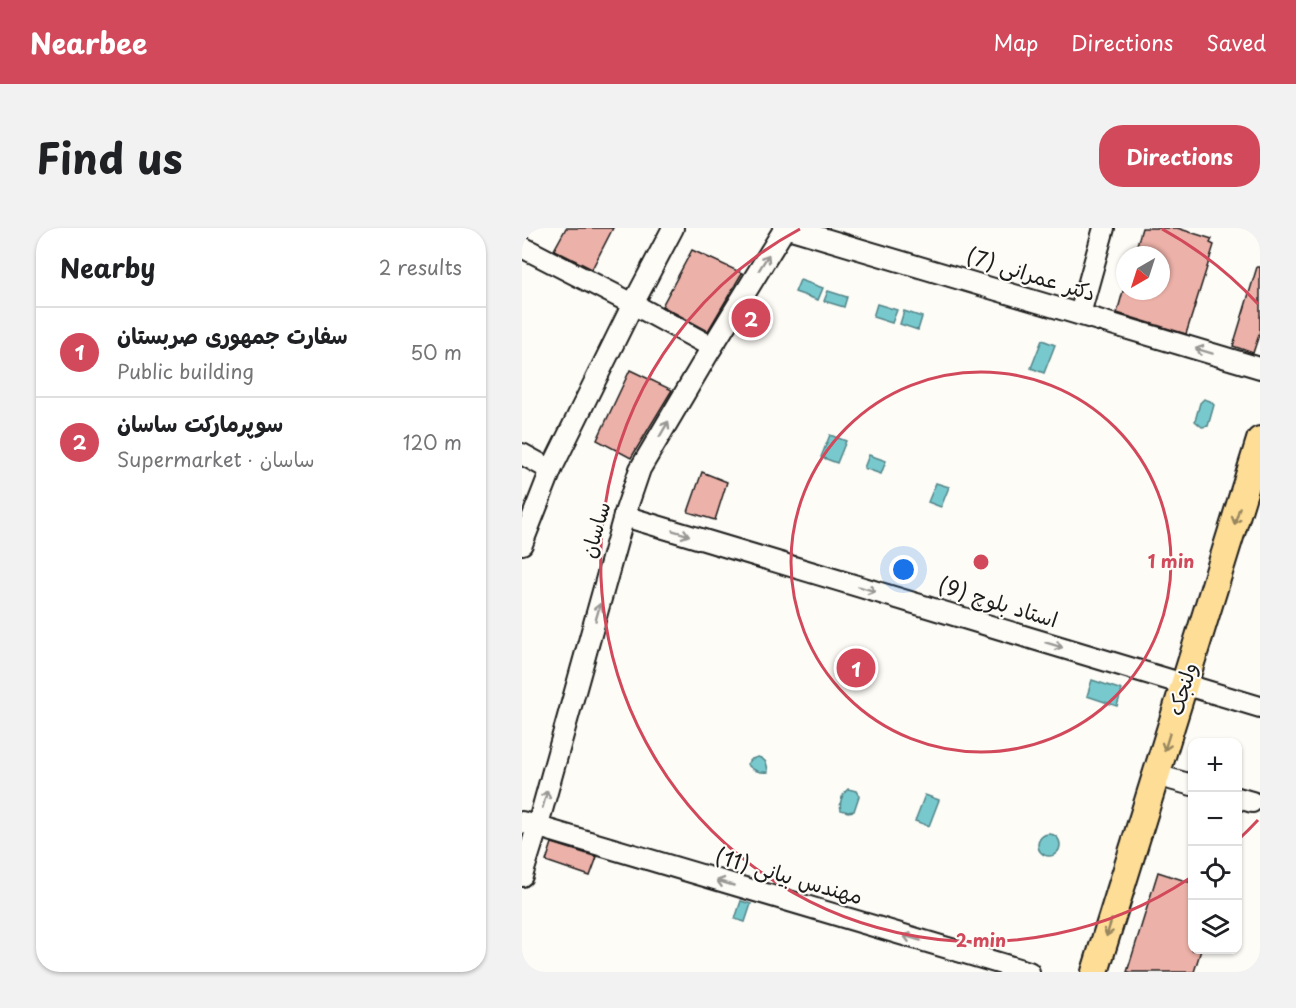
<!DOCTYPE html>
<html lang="en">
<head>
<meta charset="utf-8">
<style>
  :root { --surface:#fff; --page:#f2f2f2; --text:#202124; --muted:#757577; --line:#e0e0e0; --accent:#d1495b }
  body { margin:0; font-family:"Playpen Sans","Playpen Sans Arabic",sans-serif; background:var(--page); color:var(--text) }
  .controls { position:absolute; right:18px; bottom:18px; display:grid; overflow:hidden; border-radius:12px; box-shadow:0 2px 4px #0004 }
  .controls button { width:54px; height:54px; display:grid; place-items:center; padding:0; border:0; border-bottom:2px solid var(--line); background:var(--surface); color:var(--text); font:30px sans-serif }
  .compass { position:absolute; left:594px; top:18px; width:54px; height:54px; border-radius:50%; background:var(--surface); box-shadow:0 2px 4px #0004; rotate:219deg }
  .you { position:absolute; left:382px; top:342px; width:21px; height:21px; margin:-15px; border:4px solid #fff; border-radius:50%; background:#1a73e8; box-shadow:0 0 0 9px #1a73e833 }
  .badge { display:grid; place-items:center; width:39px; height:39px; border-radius:50%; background:var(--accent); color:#fff; font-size:20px; font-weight:700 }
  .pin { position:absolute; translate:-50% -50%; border:3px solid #fff; box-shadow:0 2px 6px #0006 }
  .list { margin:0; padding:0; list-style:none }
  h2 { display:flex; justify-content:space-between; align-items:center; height:78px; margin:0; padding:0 24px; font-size:26px }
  h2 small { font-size:20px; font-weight:400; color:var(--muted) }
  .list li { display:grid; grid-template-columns:39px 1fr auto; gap:18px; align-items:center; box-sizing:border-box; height:90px; padding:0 24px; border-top:2px solid var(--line) }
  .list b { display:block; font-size:22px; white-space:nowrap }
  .list p { margin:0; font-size:20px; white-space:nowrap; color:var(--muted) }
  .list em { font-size:20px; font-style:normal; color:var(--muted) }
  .icon { flex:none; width:33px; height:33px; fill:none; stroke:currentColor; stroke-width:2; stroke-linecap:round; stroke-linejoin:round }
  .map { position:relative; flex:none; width:738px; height:744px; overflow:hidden; border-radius:24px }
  header { display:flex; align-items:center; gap:36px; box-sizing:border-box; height:84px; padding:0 30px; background:var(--accent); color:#fff }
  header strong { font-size:28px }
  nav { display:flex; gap:33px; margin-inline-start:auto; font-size:21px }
  .intro { display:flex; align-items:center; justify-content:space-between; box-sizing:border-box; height:144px; padding:0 36px }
  h1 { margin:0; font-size:42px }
  .button { padding:15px 27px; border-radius:24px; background:var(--accent); color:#fff; font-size:21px; font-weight:700 }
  main { display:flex; gap:36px; padding:0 36px }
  aside { flex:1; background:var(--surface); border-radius:24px; box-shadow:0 2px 4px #0004 }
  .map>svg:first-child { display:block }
  .water { fill:#78c9ce; stroke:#538487; stroke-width:1.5 }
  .building { fill:#ecb1a8; stroke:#1c1c1c; stroke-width:1.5 }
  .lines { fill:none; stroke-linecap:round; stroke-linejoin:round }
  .minor-casing { stroke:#1c1c1c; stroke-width:24 }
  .major-casing { stroke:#1c1c1c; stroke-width:30 }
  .minor { stroke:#fdfcf7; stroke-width:20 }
  .major { stroke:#fedd96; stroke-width:26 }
  .oneway { stroke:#989794 }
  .oneway2 { stroke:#98865f }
  .ring { fill:none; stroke:#d1495b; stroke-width:3 }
  .labels { text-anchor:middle; stroke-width:4.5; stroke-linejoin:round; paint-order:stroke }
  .street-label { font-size:21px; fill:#1c1c1c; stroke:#fdfcf7 }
  .centre { fill:#d1495b; stroke:#fdfcf7; stroke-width:3 }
  .ring-label { font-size:18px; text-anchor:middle; font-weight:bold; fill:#d1495b; stroke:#fdfcf7; stroke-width:4.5; stroke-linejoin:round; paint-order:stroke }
</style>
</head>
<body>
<header>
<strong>Nearbee</strong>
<nav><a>Map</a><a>Directions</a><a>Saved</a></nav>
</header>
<div class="intro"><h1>Find us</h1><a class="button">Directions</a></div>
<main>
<aside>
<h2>Nearby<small>2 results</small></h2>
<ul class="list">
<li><span class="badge">1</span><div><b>سفارت جمهوری صربستان</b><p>Public building</p></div><em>50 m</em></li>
<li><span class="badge">2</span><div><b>سوپرمارکت ساسان</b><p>Supermarket · ساسان</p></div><em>120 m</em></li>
</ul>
</aside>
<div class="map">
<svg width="738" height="744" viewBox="0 0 738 744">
  <rect width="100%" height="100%" fill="#fdfcf7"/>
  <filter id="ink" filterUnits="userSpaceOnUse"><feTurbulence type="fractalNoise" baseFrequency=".0167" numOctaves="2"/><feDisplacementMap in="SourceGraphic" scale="12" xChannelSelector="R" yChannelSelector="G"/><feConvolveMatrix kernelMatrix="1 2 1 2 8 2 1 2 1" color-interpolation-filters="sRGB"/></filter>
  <g filter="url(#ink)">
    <!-- water -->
    <g class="water">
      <path d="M278,52L301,60L296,72L273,64Z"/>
      <path d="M306,63L325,69L322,79L302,73Z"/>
      <path d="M355,76L375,82L370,95L351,89Z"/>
      <path d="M382,83L400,89L396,102L378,96Z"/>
      <path d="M520,112L533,117L522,145L509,140Z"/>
      <path d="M682,171L688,173L692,177L686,198L680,199L673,193L678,175Z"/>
      <path d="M308,207L324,213L315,235L299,229Z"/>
      <path d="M347,227L364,233L359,246L342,240Z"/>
      <path d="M414,255L427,259L419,279L406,274Z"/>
      <path d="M570,452L600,462L595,478L565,468Z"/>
      <path d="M236,529C245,532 245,536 246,544C237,545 231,543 225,536L230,531Z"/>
      <path d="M326,561L334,563L337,568L332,583L326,584L319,582C317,575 320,566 326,561Z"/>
      <path d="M403,567L417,572L407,598L393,593Z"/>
      <circle cx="527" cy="617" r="11"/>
      <path d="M219,673L229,676L223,694L213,691Z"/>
    </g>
    <!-- building -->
    <g class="building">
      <path d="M44,0H91L70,41L32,22Z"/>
      <path d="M620,0H655L690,11L688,15L692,17L664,106L595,85L601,63H639V27H612Z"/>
      <path d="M170,22L220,45L186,103L140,78Z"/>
      <path d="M735,39H738V104L731,125L711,118Z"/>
      <path d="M108,142L150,162L109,230L75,212Z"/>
      <path d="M180,244L205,254L193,292L166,284Z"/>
      <path d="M30,615L75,629L68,648L24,633Z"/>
      <path d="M636,644L670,655V722H679L672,744H605Z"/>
    </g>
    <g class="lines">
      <defs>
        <g id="minor">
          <path d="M266,0L738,140"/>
          <path d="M0,19L111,76L190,119"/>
          <path d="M558,86L582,0"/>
          <path d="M0,226L29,242"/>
          <path d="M102,288L738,479"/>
          <path d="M0,316L29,242L111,76L151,0"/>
          <path d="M634,547L670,557"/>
          <path d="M716,570L730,574"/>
          <path d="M0,594L507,744"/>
          <path d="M0,648L15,600L102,288L118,241L190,119L263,0"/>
        </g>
        <path id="major" d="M573,744L738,212"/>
      </defs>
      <!-- minor casing -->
      <use href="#minor" class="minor-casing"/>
      <!-- major casing -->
      <use href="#major" class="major-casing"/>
      <!-- minor -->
      <use href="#minor" class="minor"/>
      <!-- major -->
      <use href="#major" class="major"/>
    </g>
    <!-- one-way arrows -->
    <defs><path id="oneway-shaft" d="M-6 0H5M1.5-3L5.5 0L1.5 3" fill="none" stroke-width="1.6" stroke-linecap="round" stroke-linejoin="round" transform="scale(1.5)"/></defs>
    <g class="oneway">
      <use href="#oneway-shaft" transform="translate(242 34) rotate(-58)"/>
      <use href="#oneway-shaft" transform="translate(682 123) rotate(-163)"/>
      <use href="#oneway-shaft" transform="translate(142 201) rotate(-60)"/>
      <use href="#oneway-shaft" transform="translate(159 305) rotate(17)"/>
      <use href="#oneway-shaft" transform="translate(345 361) rotate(17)"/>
      <use href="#oneway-shaft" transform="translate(76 384) rotate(-74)"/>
      <use href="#oneway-shaft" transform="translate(532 417) rotate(17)"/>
      <use href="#oneway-shaft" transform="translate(23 571) rotate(-74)"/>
      <use href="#oneway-shaft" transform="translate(203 655) rotate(-164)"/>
      <use href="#oneway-shaft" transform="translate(390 710) rotate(-164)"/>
    </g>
    <g class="oneway2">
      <use href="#oneway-shaft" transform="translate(715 288) rotate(107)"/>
      <use href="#oneway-shaft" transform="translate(645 514) rotate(107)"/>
      <use href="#oneway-shaft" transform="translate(587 700) rotate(107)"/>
    </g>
  </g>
  <!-- distance rings -->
  <g class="ring">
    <circle cx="459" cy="334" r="190"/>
    <path d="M736 592A379 379 0 0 1 717 611M668 650A379 379 0 1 1 278 1M640 1A379 379 0 0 1 736 76"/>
  </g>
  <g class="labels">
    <!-- street labels -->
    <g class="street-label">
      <text transform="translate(509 47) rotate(17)" y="7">دکتر عمرانی (7)</text>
      <text transform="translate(74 302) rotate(-74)" y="7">ساسان</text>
      <text transform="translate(476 375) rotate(17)" y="7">استاد بلوچ (9)</text>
      <text transform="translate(661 461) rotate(-73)" y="7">ولنجک</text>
      <text transform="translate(267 649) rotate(16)" y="7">مهندس بیانی (11)</text>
    </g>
  </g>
  <circle cx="459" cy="334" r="9" class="centre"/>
  <g class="ring-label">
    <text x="649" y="340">1 min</text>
    <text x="459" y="719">2 min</text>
  </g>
</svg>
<div class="controls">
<button>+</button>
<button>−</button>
<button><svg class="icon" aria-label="locate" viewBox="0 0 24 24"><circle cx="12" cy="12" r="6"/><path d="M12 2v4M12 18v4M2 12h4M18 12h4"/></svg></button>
<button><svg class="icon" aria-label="layers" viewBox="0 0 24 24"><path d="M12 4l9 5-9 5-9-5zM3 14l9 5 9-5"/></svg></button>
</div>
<svg class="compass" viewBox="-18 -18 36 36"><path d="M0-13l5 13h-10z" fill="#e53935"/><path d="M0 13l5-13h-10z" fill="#757577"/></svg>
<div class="you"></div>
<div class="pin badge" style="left:334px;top:440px">1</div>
<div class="pin badge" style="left:229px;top:90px">2</div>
</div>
</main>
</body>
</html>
